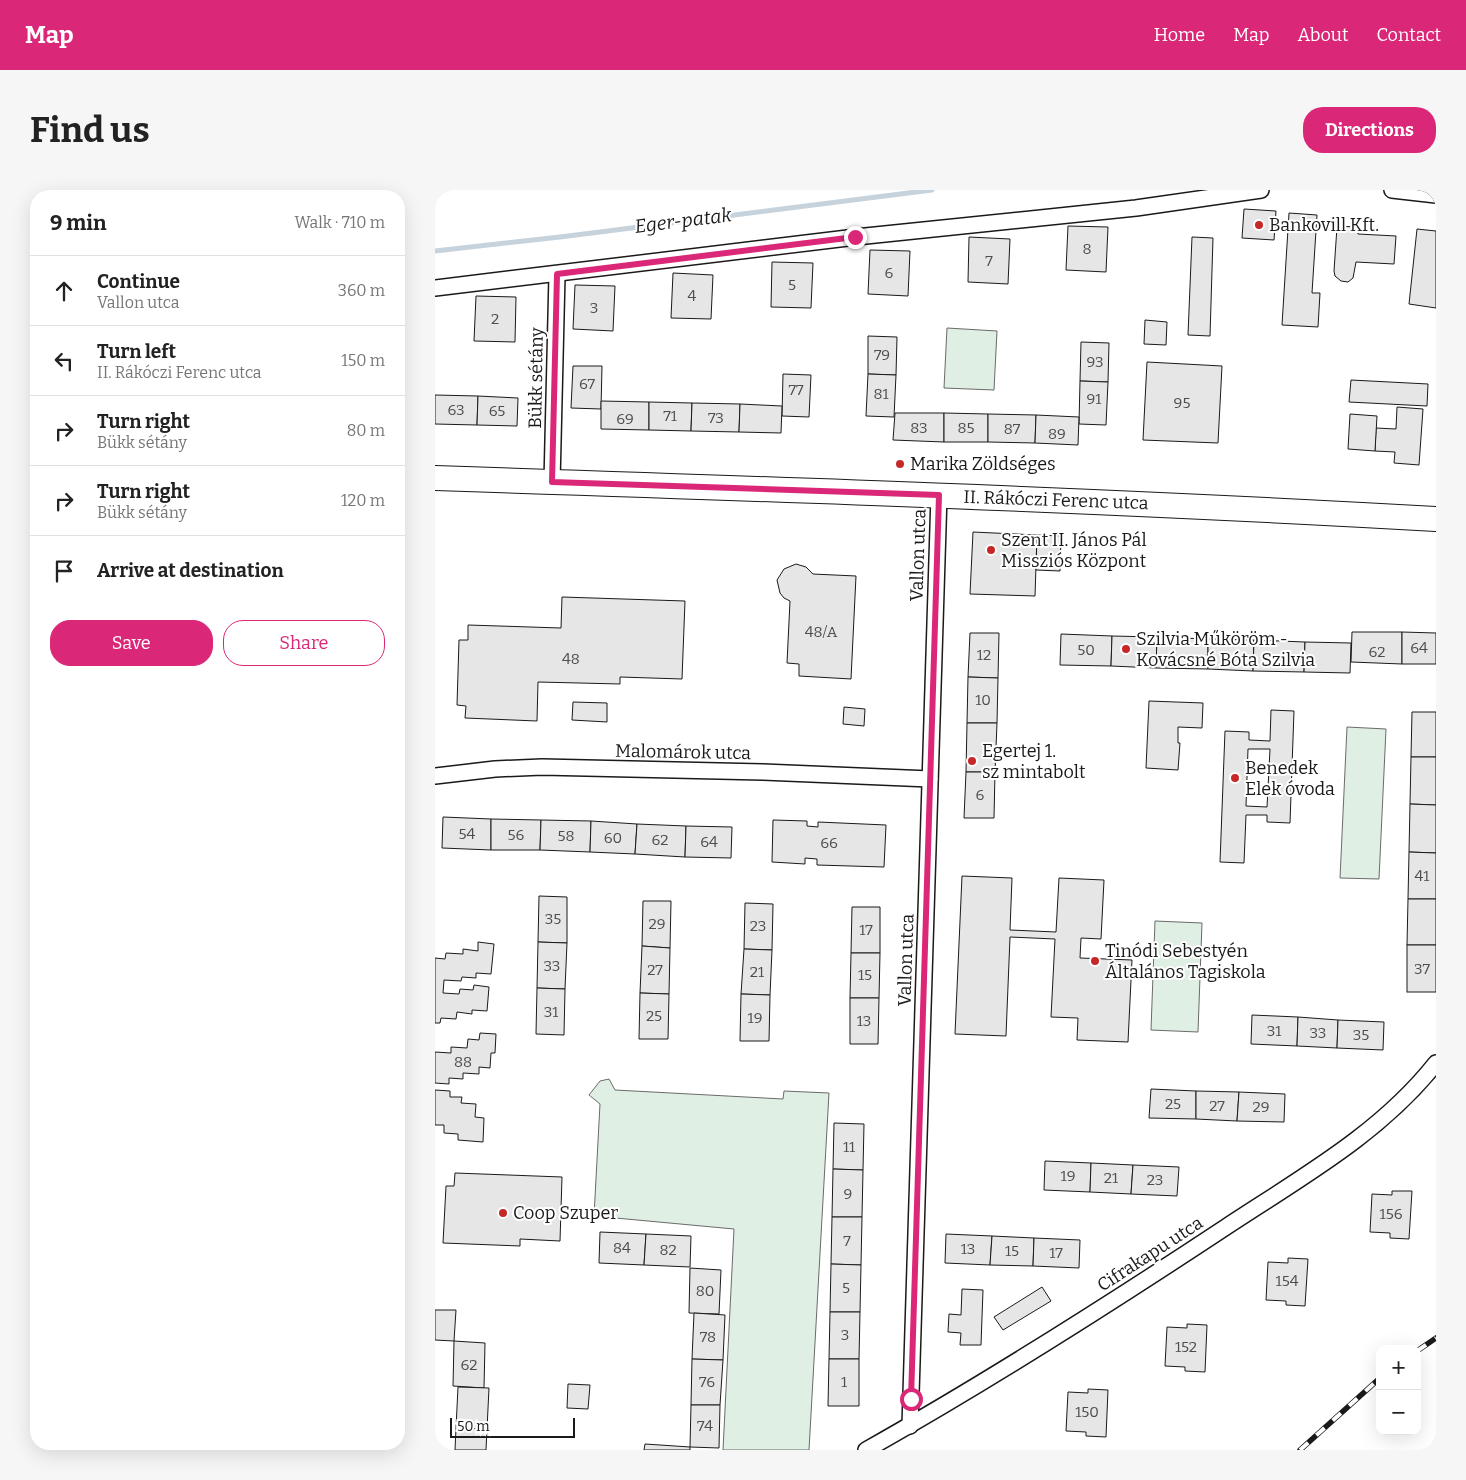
<!DOCTYPE html>
<html lang="en">
<head>
<meta charset="utf-8">
<style>
  :root { --surface:#fff; --page:#f6f6f6; --text:#222; --muted:#767676; --line:#e0e0e0; --accent:#db2777 }
  body { margin:0; font-family:Bitter,serif; background:var(--page); color:var(--text) }
  .controls { position:absolute; right:15px; bottom:15px; display:grid; overflow:hidden; border-radius:10px; box-shadow:0 5px 20px #0002 }
  .controls button { width:45px; height:45px; display:grid; place-items:center; padding:0; border:0; border-bottom:1px solid var(--line); background:var(--surface); color:var(--text); font:25px sans-serif }
  .scale { position:absolute; left:15px; bottom:12px; width:125px; box-sizing:border-box; padding-left:5px; border:2px solid #1a1a1a; border-top:0; font-size:14px; line-height:18px; white-space:nowrap; color:#1a1a1a; -webkit-text-stroke:4px #fff; paint-order:stroke }
  .stop { position:absolute; width:15px; height:15px; margin:-11px; border:4px solid #db2777; border-radius:50%; background:#fff }
  .stop.end { background:#db2777; border-color:#fff; box-shadow:0 1px 5px #0008 }
  .list { margin:0; padding:0; list-style:none }
  h2 { display:flex; justify-content:space-between; align-items:center; height:65px; margin:0; padding:0 20px; font-size:21px }
  h2 small { font-size:16px; font-weight:400; color:var(--muted) }
  .list li { display:grid; grid-template-columns:32px 1fr auto; gap:15px; align-items:center; box-sizing:border-box; height:70px; padding:0 20px; border-top:1px solid var(--line) }
  .list b { display:block; font-size:19px; white-space:nowrap }
  .list p { margin:0; font-size:16px; white-space:nowrap; color:var(--muted) }
  .list em { font-size:16px; font-style:normal; color:var(--muted) }
  .actions { display:flex; gap:10px; padding:15px 20px }
  .actions a { flex:1; padding:11px 0; border:1px solid var(--accent); border-radius:20px; text-align:center; font-size:18px; color:var(--accent) }
  .actions .main { background:var(--accent); color:#fff }
  .icon { flex:none; width:28px; height:28px; fill:none; stroke:currentColor; stroke-width:2; stroke-linecap:round; stroke-linejoin:round }
  .map { position:relative; flex:none; width:1001px; height:1260px; overflow:hidden; border-radius:20px }
  header { display:flex; align-items:center; gap:30px; box-sizing:border-box; height:70px; padding:0 25px; background:var(--accent); color:#fff }
  header strong { font-size:24px }
  nav { display:flex; gap:28px; margin-inline-start:auto; font-size:18px }
  .intro { display:flex; align-items:center; justify-content:space-between; box-sizing:border-box; height:120px; padding:0 30px }
  h1 { margin:0; font-size:35px }
  .button { padding:12px 22px; border-radius:20px; background:var(--accent); color:#fff; font-size:18px; font-weight:700 }
  main { display:flex; gap:30px; padding:0 30px }
  aside { flex:1; background:var(--surface); border-radius:20px; box-shadow:0 5px 20px #0002 }
  .map>svg:first-child { display:block }
  .park { fill:#e0efe3; stroke:#6a6a6a }
  .lines { fill:none; stroke-linecap:round; stroke-linejoin:round }
  .stream { stroke:#c6d2dc; stroke-width:5 }
  .building { fill:#e6e6e6; stroke:#1a1a1a; fill-rule:evenodd }
  .minor-casing { stroke:#1a1a1a; stroke-width:18 }
  .primary-casing { stroke:#1a1a1a; stroke-width:26 }
  .minor { stroke:#fff; stroke-width:15 }
  .primary { stroke:#fff; stroke-width:24 }
  .rail-casing { stroke:#1a1a1a; stroke-width:5.5 }
  .rail { stroke:#fff; stroke-width:4; stroke-dasharray:11; stroke-linecap:butt }
  .route { stroke:#db2777; stroke-width:6 }
  .poi-dot { fill:#c62828; stroke:#fff; stroke-width:2 }
  .labels { text-anchor:middle; stroke-width:4; stroke-linejoin:round; paint-order:stroke }
  .number-label { font-size:15px; fill:#4d4d4d }
  .poi-label { font-size:18px; fill:#1a1a1a; stroke:#fff; text-anchor:start }
  .street-label { font-size:18px; fill:#1a1a1a; stroke:#fff }
  .water-label { font-size:19px; font-style:italic; fill:#1a1a1a; stroke:#fff }
</style>
</head>
<body>
<header>
<strong>Map</strong>
<nav><a>Home</a><a>Map</a><a>About</a><a>Contact</a></nav>
</header>
<div class="intro"><h1>Find us</h1><a class="button">Directions</a></div>
<main>
<aside>
<h2>9 min<small>Walk · 710 m</small></h2>
<ul class="list">
<li><svg class="icon" aria-label="ahead" viewBox="0 0 24 24"><path d="M12 20V5M6 11l6-6 6 6"/></svg><div><b>Continue</b><p>Vallon utca</p></div><em>360 m</em></li>
<li><svg class="icon" aria-label="left" viewBox="0 0 24 24"><path d="M17 20v-9H6M10 6l-5 5 5 5"/></svg><div><b>Turn left</b><p>II. Rákóczi Ferenc utca</p></div><em>150 m</em></li>
<li><svg class="icon" aria-label="right" viewBox="0 0 24 24"><path d="M7 20v-9h11M14 6l5 5-5 5"/></svg><div><b>Turn right</b><p>Bükk sétány</p></div><em>80 m</em></li>
<li><svg class="icon" aria-label="right" viewBox="0 0 24 24"><path d="M7 20v-9h11M14 6l5 5-5 5"/></svg><div><b>Turn right</b><p>Bükk sétány</p></div><em>120 m</em></li>
<li><svg class="icon" aria-label="arrive" viewBox="0 0 24 24"><path d="M6 21V4h12l-3 4 3 4H6"/></svg><div><b>Arrive at destination</b></div></li>
</ul>
<div class="actions"><a class="main">Save</a><a>Share</a></div>
</aside>
<div class="map">
<svg width="1001" height="1260" viewBox="0 0 1001 1260">
  <rect width="100%" height="100%" fill="#fff"/>
  <!-- park -->
  <g class="park">
    <path d="M512,138L562,141L559,200L509,198Z"/>
    <path d="M912,537L951,539L944,689L905,688Z"/>
    <path d="M720,731L767,733L763,842L716,840Z"/>
    <path d="M174,889L180,900L348,909L349,901L394,903L374,1260H288L299,1039L159,1026L165,914L154,905L165,891Z"/>
  </g>
  <g class="lines">
    <!-- stream -->
    <path class="stream" d="M0,61L125,47L497,0"/>
  </g>
  <!-- building -->
  <g class="building">
    <path d="M809,19L841,21L839,50L807,48Z"/>
    <path d="M854,23L882,25L877,103H885L883,137L847,135Z"/>
    <path d="M633,36L673,37L671,82L631,80Z"/>
    <path d="M900,36L923,37V44L961,46L959,74L921,72L918,88L913,92L906,91L900,86L899,81L902,37Z"/>
    <path d="M982,39L1001,41V118L974,114Z"/>
    <path d="M534,47L575,49L573,94L533,92Z"/>
    <path d="M757,47L778,48L775,146L753,145Z"/>
    <path d="M435,60L475,61L473,106L433,104Z"/>
    <path d="M337,72L378,73L376,118L336,117Z"/>
    <path d="M238,83L278,85L276,129L236,128Z"/>
    <path d="M140,95L180,96L178,141L138,139Z"/>
    <path d="M41,106L81,107L80,152L39,151Z"/>
    <path d="M710,130L732,132L731,155L709,154Z"/>
    <path d="M433,146L462,147L461,185L433,184Z"/>
    <path d="M646,152L674,153L673,192L645,191Z"/>
    <path d="M712,172L787,176L783,253L708,250Z"/>
    <path d="M138,176H167L166,219L136,218Z"/>
    <path d="M348,184L376,185L374,227L347,226Z"/>
    <path d="M433,184L461,185L459,227L431,226Z"/>
    <path d="M916,190L993,194L992,216L914,212Z"/>
    <path d="M645,191L673,192L671,235L644,234Z"/>
    <path d="M0,205L43,206L42,235L0,234Z"/>
    <path d="M43,206L83,208L82,236L42,235Z"/>
    <path d="M166,211L214,212V240L166,239Z"/>
    <path d="M214,212L257,213L256,241L214,240Z"/>
    <path d="M257,213L305,214L304,242L256,241Z"/>
    <path d="M305,214L347,216L346,243L304,242Z"/>
    <path d="M962,217L988,219L984,275L959,273L960,262L940,261L941,238L961,239Z"/>
    <path d="M460,223H509V252L458,250Z"/>
    <path d="M509,223L553,224V252H509Z"/>
    <path d="M553,224L601,225L600,253L553,252Z"/>
    <path d="M915,224L942,226L940,261L913,259Z"/>
    <path d="M601,225L644,227L643,255L600,253Z"/>
    <path d="M538,342L602,345L600,406L535,404Z"/>
    <path d="M602,345L626,346L625,381L601,380Z"/>
    <path d="M361,374L371,377L378,384L421,386L416,489L364,486V474L352,473L355,411L349,408L345,403L342,390L349,379Z"/>
    <path d="M127,407L250,411L247,489L185,487V494L103,492L102,531L30,528L31,516L22,515L24,450H33V435L126,438Z"/>
    <path d="M917,442H967V474L916,472Z"/>
    <path d="M967,442L1001,443V474H967Z"/>
    <path d="M535,443H564L563,488L533,487Z"/>
    <path d="M626,444L677,446L676,476L625,475Z"/>
    <path d="M677,446L722,447L721,478L676,476Z"/>
    <path d="M722,447L773,449V479L721,478Z"/>
    <path d="M773,449L819,450L818,481L773,479Z"/>
    <path d="M819,450L870,452L869,482L818,481Z"/>
    <path d="M870,452L916,453L915,483L869,482Z"/>
    <path d="M533,487L563,488L562,533H532Z"/>
    <path d="M714,511L768,513L767,538L743,537V553H745L743,580L711,578Z"/>
    <path d="M138,512L172,513V532L137,530Z"/>
    <path d="M409,517L430,519L429,536L408,534Z"/>
    <path d="M836,520L859,521L855,633L832,632V625H811L809,673L785,672L790,541L814,542V550L835,551ZM813,559H835L832,617L811,616Z"/>
    <path d="M977,522H1001V567H976Z"/>
    <path d="M532,533H562L560,582H531Z"/>
    <path d="M976,567H1001V615L975,614Z"/>
    <path d="M531,582H560L559,628H529Z"/>
    <path d="M975,614L1001,615V663L974,662Z"/>
    <path d="M8,627L56,629V660L7,658Z"/>
    <path d="M56,629L106,630L105,660H56Z"/>
    <path d="M106,630L156,631L155,662L105,660Z"/>
    <path d="M338,630L372,631V636L383,637V632L451,635L449,677L382,675V669L370,668V674L337,672Z"/>
    <path d="M156,631L202,634L200,664L155,662Z"/>
    <path d="M202,634L251,636L250,667L200,664Z"/>
    <path d="M251,636L297,637L296,668L250,667Z"/>
    <path d="M974,662L1001,663V709H973Z"/>
    <path d="M527,686L577,688L575,740L621,742L624,688L669,690L666,749L646,748L645,768L697,770L693,852L642,850L643,828L616,827L620,749L575,747L571,846L520,844Z"/>
    <path d="M104,706L132,707V753L103,752Z"/>
    <path d="M973,709H1001V755H972Z"/>
    <path d="M208,711H236L235,758L207,756Z"/>
    <path d="M310,713L338,714L337,760L309,759Z"/>
    <path d="M417,717H445V763H416Z"/>
    <path d="M43,752L59,754L56,784L41,783V788L27,787L26,791L9,790L8,803L24,804L25,799L38,800L39,795L54,797L52,821L37,820V824L22,822L21,829L6,828L5,833H0V768L10,769L11,763L28,764V759L43,761Z"/>
    <path d="M103,752L132,753L130,799L102,798Z"/>
    <rect x="972" y="755" width="29" height="47"/>
    <path d="M207,756L235,758L234,804L205,803Z"/>
    <path d="M309,759L337,760L335,805L306,804Z"/>
    <path d="M416,763H445L444,808H415Z"/>
    <path d="M102,798L130,799L129,845L101,844Z"/>
    <path d="M205,803L234,804L233,849H204Z"/>
    <path d="M306,804L335,805L334,851H305Z"/>
    <path d="M415,808H444L443,854H415Z"/>
    <path d="M817,825L863,827L862,856L816,854Z"/>
    <path d="M863,827L903,830L902,858L862,856Z"/>
    <path d="M903,830L949,832L948,860L902,858Z"/>
    <path d="M45,843L61,844L60,863H56L55,878L44,877V884L28,883V889L14,888V894L0,893V862L16,863V857L32,858L33,849L44,850Z"/>
    <path d="M716,899L761,901V929L714,928Z"/>
    <path d="M0,900L15,901V907H27L26,913L41,914L40,927L49,928L48,952L23,950V944L9,943V935H0Z"/>
    <path d="M761,901L804,902L802,931L761,929Z"/>
    <path d="M804,902L850,904L849,932L802,931Z"/>
    <path d="M399,933L429,934L428,980L398,979Z"/>
    <path d="M610,971L656,973L655,1002L609,1000Z"/>
    <path d="M656,973L698,975L696,1004L655,1002Z"/>
    <path d="M698,975L744,977L742,1006L696,1004Z"/>
    <path d="M398,979L428,980L427,1027H397Z"/>
    <path d="M20,983L127,987L125,1051L85,1049V1056L8,1053L11,996H19Z"/>
    <path d="M957,1001H977L974,1049L955,1048V1043L935,1042L937,1004L957,1005Z"/>
    <path d="M397,1027H427L426,1075L396,1074Z"/>
    <path d="M165,1042L211,1044L209,1075L164,1073Z"/>
    <path d="M211,1044L256,1046L255,1077L209,1075Z"/>
    <path d="M511,1044L557,1046L555,1075L510,1073Z"/>
    <path d="M557,1046L599,1048L598,1076L555,1075Z"/>
    <path d="M599,1048L645,1050L644,1078L598,1076Z"/>
    <path d="M853,1068L873,1069L870,1116L851,1115V1111L831,1110L833,1072L853,1073Z"/>
    <path d="M396,1074L426,1075L425,1122H395Z"/>
    <path d="M255,1078L286,1080L284,1124L254,1123Z"/>
    <path d="M607,1097L616,1111L568,1140L559,1127Z"/>
    <path d="M527,1099L548,1100L546,1155H525L526,1143L513,1142L514,1124L526,1125Z"/>
    <path d="M0,1120H21L19,1151L0,1150Z"/>
    <path d="M395,1122H425L424,1169H394Z"/>
    <path d="M259,1123L290,1125L288,1170L257,1169Z"/>
    <path d="M752,1134L772,1135L770,1182L750,1181V1177L730,1176L732,1137L752,1138Z"/>
    <path d="M19,1151L50,1153L49,1198L18,1196Z"/>
    <path d="M257,1169L288,1170L285,1215H256Z"/>
    <path d="M394,1169H424V1216H393Z"/>
    <path d="M133,1194L155,1195L153,1219L132,1218Z"/>
    <path d="M23,1197L54,1198L52,1239L21,1238Z"/>
    <path d="M653,1199L673,1200L671,1247L651,1246V1242L631,1241L633,1202L653,1203Z"/>
    <path d="M256,1215H285L284,1258L255,1257Z"/>
    <path d="M21,1238L52,1239L51,1260H20Z"/>
    <path d="M210,1254L255,1257V1260H209Z"/>
  </g>
  <g class="lines">
    <defs>
      <g id="minor">
        <path d="M957,0L1001,5"/>
        <path d="M0,98L421,47L701,18L826,0"/>
        <path d="M117,292L122,85"/>
        <path d="M0,586L60,579L107,577L328,582L495,589"/>
        <path d="M475,1236L504,305"/>
        <path d="M431,1260C554,1191 673,1115 791,1037C865,988 945,944 1001,873"/>
      </g>
      <path id="primary" d="M0,288C334,299 668,310 1001,329"/>
    </defs>
    <!-- minor casing -->
    <use href="#minor" class="minor-casing"/>
    <!-- primary casing -->
    <use href="#primary" class="primary-casing"/>
    <!-- minor -->
    <use href="#minor" class="minor"/>
    <!-- primary -->
    <use href="#primary" class="primary"/>
    <defs>
      <g id="rail">
        <path d="M982,1161L1001,1148"/>
        <path d="M865,1260L945,1188"/>
      </g>
    </defs>
    <!-- rail casing -->
    <use href="#rail" class="rail-casing"/>
    <!-- rail -->
    <use href="#rail" class="rail"/>
  </g>
  <g class="lines">
    <!-- route -->
    <path class="route" d="M420,47L122,84L117,292L504,305L476,1209"/>
  </g>
  <!-- markers -->
  <g class="poi-dot">
    <circle cx="824" cy="35" r="5"/>
    <circle cx="465" cy="274" r="5"/>
    <circle cx="556" cy="360" r="5"/>
    <circle cx="691" cy="459" r="5"/>
    <circle cx="537" cy="571" r="5"/>
    <circle cx="800" cy="588" r="5"/>
    <circle cx="660" cy="771" r="5"/>
    <circle cx="68" cy="1023" r="5"/>
  </g>
  <g class="labels">
    <!-- number labels -->
    <g class="number-label">
      <text x="652" y="64">8</text>
      <text x="554" y="76">7</text>
      <text x="454" y="88">6</text>
      <text x="357" y="100">5</text>
      <text x="257" y="111">4</text>
      <text x="159" y="123">3</text>
      <text x="60" y="134">2</text>
      <text x="447" y="170">79</text>
      <text x="660" y="177">93</text>
      <text x="152" y="199">67</text>
      <text x="361" y="205">77</text>
      <text x="446" y="209">81</text>
      <text x="659" y="214">91</text>
      <text x="747" y="218">95</text>
      <text x="21" y="225">63</text>
      <text x="62" y="226">65</text>
      <text x="235" y="231">71</text>
      <text x="281" y="233">73</text>
      <text x="190" y="234">69</text>
      <text x="484" y="243">83</text>
      <text x="531" y="243">85</text>
      <text x="577" y="244">87</text>
      <text x="622" y="249">89</text>
      <text x="386" y="447">48/A</text>
      <text x="984" y="463">64</text>
      <text x="651" y="465">50</text>
      <text x="942" y="467">62</text>
      <text x="549" y="470">12</text>
      <text x="136" y="474">48</text>
      <text x="548" y="515">10</text>
      <text x="545" y="610">6</text>
      <text x="32" y="649">54</text>
      <text x="81" y="650">56</text>
      <text x="131" y="651">58</text>
      <text x="178" y="653">60</text>
      <text x="225" y="655">62</text>
      <text x="274" y="657">64</text>
      <text x="394" y="658">66</text>
      <text x="987" y="691">41</text>
      <text x="118" y="734">35</text>
      <text x="222" y="739">29</text>
      <text x="323" y="741">23</text>
      <text x="431" y="745">17</text>
      <text x="117" y="781">33</text>
      <text x="987" y="784">37</text>
      <text x="220" y="785">27</text>
      <text x="322" y="787">21</text>
      <text x="430" y="790">15</text>
      <text x="116" y="827">31</text>
      <text x="219" y="831">25</text>
      <text x="320" y="833">19</text>
      <text x="429" y="836">13</text>
      <text x="839" y="846">31</text>
      <text x="883" y="848">33</text>
      <text x="926" y="850">35</text>
      <text x="28" y="877">88</text>
      <text x="738" y="919">25</text>
      <text x="782" y="921">27</text>
      <text x="826" y="922">29</text>
      <text x="414" y="962">11</text>
      <text x="633" y="991">19</text>
      <text x="676" y="993">21</text>
      <text x="720" y="995">23</text>
      <text x="413" y="1009">9</text>
      <text x="956" y="1029">156</text>
      <text x="412" y="1056">7</text>
      <text x="187" y="1063">84</text>
      <text x="533" y="1064">13</text>
      <text x="233" y="1065">82</text>
      <text x="577" y="1066">15</text>
      <text x="621" y="1068">17</text>
      <text x="852" y="1096">154</text>
      <text x="411" y="1103">5</text>
      <text x="270" y="1106">80</text>
      <text x="410" y="1150">3</text>
      <text x="273" y="1152">78</text>
      <text x="751" y="1162">152</text>
      <text x="34" y="1180">62</text>
      <text x="272" y="1197">76</text>
      <text x="409" y="1197">1</text>
      <text x="652" y="1227">150</text>
      <text x="270" y="1241">74</text>
    </g>
    <!-- poi labels -->
    <g class="poi-label">
      <text x="834" y="41">Bankovill Kft.</text>
      <text x="475" y="280">Marika Zöldséges</text>
      <text x="566" y="356">Szent II. János Pál<tspan x="566" dy="21">Missziós Központ</tspan></text>
      <text x="701" y="455">Szilvia Műköröm -<tspan x="701" dy="21">Kovácsné Bóta Szilvia</tspan></text>
      <text x="547" y="567">Egertej 1.<tspan x="547" dy="21">sz mintabolt</tspan></text>
      <text x="810" y="584">Benedek<tspan x="810" dy="21">Elek óvoda</tspan></text>
      <text x="670" y="767">Tinódi Sebestyén<tspan x="670" dy="21">Általános Tagiskola</tspan></text>
      <text x="78" y="1029">Coop Szuper</text>
    </g>
    <!-- street labels -->
    <g class="street-label">
      <text transform="translate(101 188) rotate(-89)" y="6">Bükk sétány</text>
      <text transform="translate(621 310) rotate(2)" y="6">II. Rákóczi Ferenc utca</text>
      <text transform="translate(483 365) rotate(-88)" y="6">Vallon utca</text>
      <text transform="translate(248 562) rotate(1)" y="6">Malomárok utca</text>
      <text transform="translate(471 770) rotate(-88)" y="6">Vallon utca</text>
      <text transform="translate(715 1064) rotate(-33)" y="6">Cifrakapu utca</text>
    </g>
    <!-- water labels -->
    <g class="water-label">
      <text transform="translate(248 30) rotate(-7)" y="7">Eger-patak</text>
    </g>
  </g>
</svg>
<div class="controls">
<button>+</button>
<button>−</button>
</div>
<div class="scale">50 m</div>
<div class="stop" style="left:476px;top:1209px"></div>
<div class="stop end" style="left:420px;top:47px"></div>
</div>
</main>
</body>
</html>
